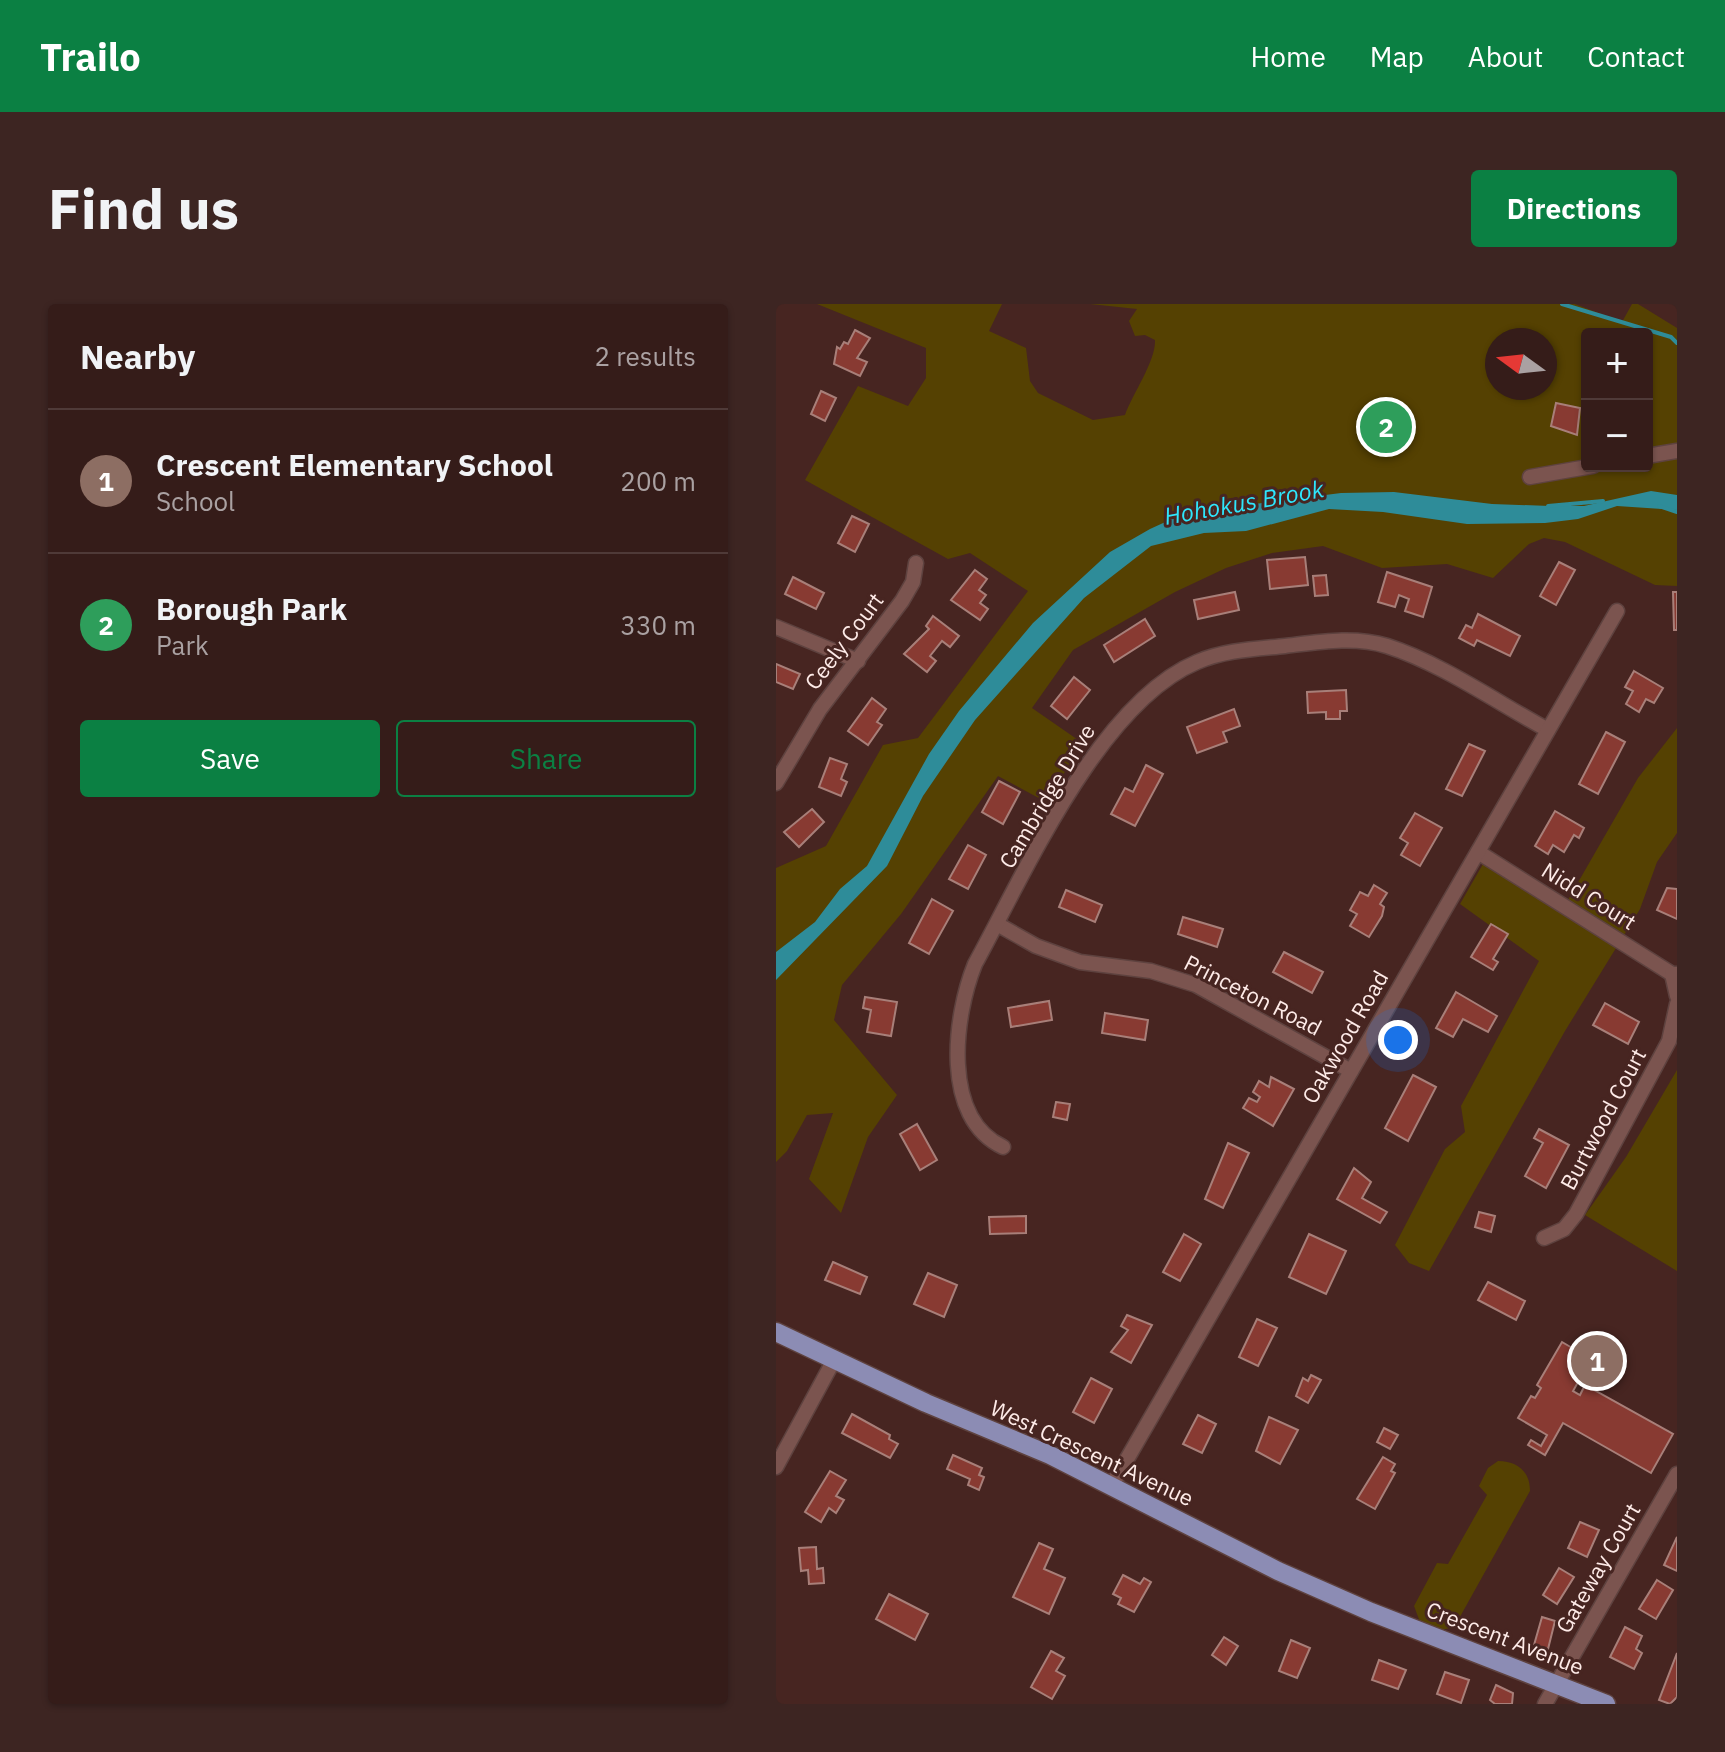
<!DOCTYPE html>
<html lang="en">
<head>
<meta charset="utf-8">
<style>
  :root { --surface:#351c19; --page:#3d2522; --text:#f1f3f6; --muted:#aaa1a2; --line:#4f3a38; --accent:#0b8043 }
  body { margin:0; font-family:"IBM Plex Sans",sans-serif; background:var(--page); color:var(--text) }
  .controls { position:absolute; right:24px; top:24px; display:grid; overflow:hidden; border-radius:8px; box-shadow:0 2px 6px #0004 }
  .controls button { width:72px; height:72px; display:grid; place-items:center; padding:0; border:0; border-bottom:2px solid var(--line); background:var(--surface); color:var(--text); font:40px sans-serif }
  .compass { position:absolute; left:709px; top:24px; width:72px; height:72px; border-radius:50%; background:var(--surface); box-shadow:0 2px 6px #0004; rotate:285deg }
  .you { position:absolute; left:622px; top:736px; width:28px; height:28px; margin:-20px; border:6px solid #fff; border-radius:50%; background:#1a73e8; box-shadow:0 0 0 12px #1a73e833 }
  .badge { display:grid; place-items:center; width:52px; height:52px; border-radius:50%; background:var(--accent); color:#fff; font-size:26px; font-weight:700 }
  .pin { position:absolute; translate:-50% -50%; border:4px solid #fff; box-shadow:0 2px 8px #0006 }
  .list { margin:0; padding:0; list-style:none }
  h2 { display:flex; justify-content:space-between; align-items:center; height:104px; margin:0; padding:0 32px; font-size:34px }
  h2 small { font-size:26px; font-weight:400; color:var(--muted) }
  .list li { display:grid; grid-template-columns:52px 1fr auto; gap:24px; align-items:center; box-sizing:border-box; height:144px; padding:0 32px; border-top:2px solid var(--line) }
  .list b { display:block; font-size:30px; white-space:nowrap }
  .list p { margin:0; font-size:26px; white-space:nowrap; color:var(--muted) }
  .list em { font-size:26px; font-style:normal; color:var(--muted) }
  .actions { display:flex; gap:16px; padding:24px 32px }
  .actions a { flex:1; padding:18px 0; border:2px solid var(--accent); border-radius:8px; text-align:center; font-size:28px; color:var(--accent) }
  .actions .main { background:var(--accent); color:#fff }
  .map { position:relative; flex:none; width:901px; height:1400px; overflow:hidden; border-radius:8px }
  header { display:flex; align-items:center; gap:48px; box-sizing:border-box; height:112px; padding:0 40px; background:var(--accent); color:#fff }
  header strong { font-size:38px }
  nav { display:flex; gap:44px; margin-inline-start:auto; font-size:28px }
  .intro { display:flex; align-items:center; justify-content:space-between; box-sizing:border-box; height:192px; padding:0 48px }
  h1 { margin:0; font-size:56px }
  .button { padding:20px 36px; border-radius:8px; background:var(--accent); color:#fff; font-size:28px; font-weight:700 }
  main { display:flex; gap:48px; padding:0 48px }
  aside { flex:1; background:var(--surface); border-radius:8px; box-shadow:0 2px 6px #0004 }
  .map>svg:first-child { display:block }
  .green { fill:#554102; fill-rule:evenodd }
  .water { fill:#2e8c99 }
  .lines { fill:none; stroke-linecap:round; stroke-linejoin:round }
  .stream { stroke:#2e8c99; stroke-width:4 }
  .building { fill:#883a32; stroke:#a87f79; stroke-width:2 }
  .minor-casing { stroke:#5e423f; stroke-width:17 }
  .major-casing { stroke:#5e423f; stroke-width:21 }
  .minor { stroke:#7b544f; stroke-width:14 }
  .major { stroke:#8c8cb4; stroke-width:18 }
  .labels { text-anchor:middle; stroke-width:6; stroke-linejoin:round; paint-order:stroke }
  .street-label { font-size:22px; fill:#feebe8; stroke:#472521 }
  .water-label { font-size:24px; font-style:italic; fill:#2ee6fc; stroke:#472521 }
</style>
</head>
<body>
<header>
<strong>Trailo</strong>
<nav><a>Home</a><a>Map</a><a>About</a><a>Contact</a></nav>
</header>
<div class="intro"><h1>Find us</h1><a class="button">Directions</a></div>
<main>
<aside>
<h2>Nearby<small>2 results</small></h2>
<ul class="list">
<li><span class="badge" style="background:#8d6e63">1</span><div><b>Crescent Elementary School</b><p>School</p></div><em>200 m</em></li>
<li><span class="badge" style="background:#2e9e5b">2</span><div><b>Borough Park</b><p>Park</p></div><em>330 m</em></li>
</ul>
<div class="actions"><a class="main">Save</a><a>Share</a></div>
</aside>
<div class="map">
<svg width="901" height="1400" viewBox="0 0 901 1400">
  <rect width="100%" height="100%" fill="#472521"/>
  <!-- green -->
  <g class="green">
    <path d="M41,0H226L213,27L250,44L254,77L262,89L317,116L349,111C357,89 380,57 379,36L369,31L359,32L353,17L361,5L314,0H799L846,18L856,0H862L901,24V282L879,281L789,238L768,234L753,240L717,274L671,260L606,264L547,242L496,249L450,264L399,288L297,346L256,404L305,438L272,499L222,472L125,610L66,681L58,716L121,791L92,833L65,909L33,875L57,809L31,811L11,847L0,858V564L50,542L107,441L142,434L252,287L194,249L172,255L29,176L82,82L132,102L150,74V44ZM811,30H871V162H811ZM721,36H769V84H721Z"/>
    <path d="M901,424V529L881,558L864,605L789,727L653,967L633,959L619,941L669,845L689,828L685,802L763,657L684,600L707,560L785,608L862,474Z"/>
    <path d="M901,766V967L809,911L850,853Z"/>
    <path d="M722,1157C742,1157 754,1168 754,1187L680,1320C668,1330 657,1324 644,1318L638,1302L661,1259L672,1260L711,1191L703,1182L712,1164Z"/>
  </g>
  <!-- water -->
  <path class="water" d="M875,187L901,191V206L841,202L802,215L769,219L691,220L607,208L553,205L470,227L428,229L375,242L308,294L199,416L147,492L111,562L0,676V648L39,618L64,585L91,562L153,450L183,407L257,319L334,248L374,225L409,209L565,189L618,188L716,200L774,202H808Z"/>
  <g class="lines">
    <!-- stream -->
    <g class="stream">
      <path d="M786,0L895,33L901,39"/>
      <path d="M772,202L827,197"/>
      <path d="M883,202L901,208"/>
    </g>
  </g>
  <!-- building -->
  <g class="building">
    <path d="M79,26L94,34L81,54L91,58L84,72L58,60L61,43L64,45L68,38L72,40Z"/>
    <path d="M45,87L60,94L49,117L35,110Z"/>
    <path d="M780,99L804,104L801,131L775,122Z"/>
    <path d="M76,212L93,220L79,248L62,239Z"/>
    <path d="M529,253L532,281L494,285L491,256Z"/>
    <path d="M783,258L799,266L780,301L764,292Z"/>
    <path d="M199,266L211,275L203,286L210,291L204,299L212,305L204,316L175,296Z"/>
    <path d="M611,268L656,283L647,313L629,307L633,295L623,291L619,303L602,298Z"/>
    <path d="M550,271L552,291L539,292L537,272Z"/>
    <path d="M17,273L48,289L40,305L9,290Z"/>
    <path d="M459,288L463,306L422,315L418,296Z"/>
    <path d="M897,288H901V326H898Z"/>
    <path d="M702,310L744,332L734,352L701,336L698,342L683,334L690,321L696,324Z"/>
    <path d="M157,312L183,332L174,343L166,337L154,352L160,357L151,368L128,350L153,325L150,322Z"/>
    <path d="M369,315L379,332L338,358L328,341Z"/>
    <path d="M0,360L24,370L17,385L0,378Z"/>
    <path d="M858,367L887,384L878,399L870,395L863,408L850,400L857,387L849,383Z"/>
    <path d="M298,373L314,386L291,415L275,402Z"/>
    <path d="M570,386L571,407H564V415H550V408L532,409L531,388Z"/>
    <path d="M96,394L110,405L101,418L106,421L92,441L72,427Z"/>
    <path d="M458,405L464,422L447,428L451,438L421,449L411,423Z"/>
    <path d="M830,428L849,438L822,490L803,480Z"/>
    <path d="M693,440L709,447L686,492L670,485Z"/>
    <path d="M54,454L71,460L65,475L71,478L65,492L43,483Z"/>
    <path d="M370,461L387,470L359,522L335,510L349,484L357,488Z"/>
    <path d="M223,477L244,488L227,520L206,508Z"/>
    <path d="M36,505L48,518L23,543L8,528Z"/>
    <path d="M779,507L808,524L803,534L798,531L788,548L777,541L772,550L759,542Z"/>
    <path d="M639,509L666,524L644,562L625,551L632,539L624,534Z"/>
    <path d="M192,541L210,551L192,585L173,575Z"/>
    <path d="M598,581L611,589L604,600L608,603L606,612L593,633L574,622L581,610L574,606L584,588L592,592Z"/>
    <path d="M891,584L901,585V615L881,606Z"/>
    <path d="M290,586L326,601L319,618L283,603Z"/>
    <path d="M156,595L177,607L153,650L133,639Z"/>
    <path d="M407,613L447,625L441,643L402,630Z"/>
    <path d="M715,620L732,630L717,655L722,658L717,666L695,653Z"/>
    <path d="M508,648L547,668L536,689L497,668Z"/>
    <path d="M680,688L721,712L712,728L687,715L677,733L660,724Z"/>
    <path d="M89,693L121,698L115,732L91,728L95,706L87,704Z"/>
    <path d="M273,697L276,716L235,723L232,704Z"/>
    <path d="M829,699L863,718L852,740L817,721Z"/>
    <path d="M329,709L372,716L369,736L326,729Z"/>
    <path d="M637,771L660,783L632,837L609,824Z"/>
    <path d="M495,773L518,785L497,822L467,804L473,794L481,798L484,793L477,788L483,777L493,783Z"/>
    <path d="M280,798L294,800L291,816L277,813Z"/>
    <path d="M141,820L161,856L144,866L124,830Z"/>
    <path d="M763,825L793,841L770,884L749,872L767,839L758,834Z"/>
    <path d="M452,839L473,849L447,904L429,895Z"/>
    <path d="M578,864L595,878L586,894L611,908L604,919L561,895Z"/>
    <path d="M703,908L719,912L715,928L699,923Z"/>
    <path d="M250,912V929L214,930L213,913Z"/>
    <path d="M408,930L425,940L404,977L387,968Z"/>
    <path d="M533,930L570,947L550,990L513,973Z"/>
    <path d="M57,958L91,973L84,990L49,976Z"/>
    <path d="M152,969L181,981L168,1013L138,1000Z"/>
    <path d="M712,978L749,997L740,1016L702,996Z"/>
    <path d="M351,1011L376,1021L355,1059L335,1048L352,1026L345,1022Z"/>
    <path d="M481,1015L501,1024L482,1062L463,1053Z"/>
    <path d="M786,1038L815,1055L797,1087L804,1091L809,1081L897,1130L875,1169L787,1119L769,1151L752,1141L755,1136L765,1142L771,1131L742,1114L755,1092L759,1094L765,1084L761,1081Z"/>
    <path d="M535,1071L545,1076L532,1099L520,1092L527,1074L532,1077Z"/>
    <path d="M315,1074L336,1085L318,1119L297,1108Z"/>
    <path d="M76,1110L114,1131L113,1135L122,1140L114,1154L66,1129Z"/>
    <path d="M422,1111L440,1120L426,1149L407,1140Z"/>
    <path d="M493,1113L522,1126L504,1160L480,1147Z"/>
    <path d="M608,1124L622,1131L614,1145L601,1138Z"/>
    <path d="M177,1151L206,1164L203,1171L208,1173L203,1186L192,1181L194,1175L171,1165Z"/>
    <path d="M607,1153L619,1160L615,1167L619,1169L599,1205L581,1195Z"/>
    <path d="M54,1167L70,1176L60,1192L68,1196L60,1209L53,1204L45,1218L29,1208Z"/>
    <path d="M804,1218L823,1226L811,1253L792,1244Z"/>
    <path d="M901,1233V1267L888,1261Z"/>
    <path d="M263,1239L277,1245L268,1265L289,1274L273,1310L237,1293Z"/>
    <path d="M40,1243L41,1265L47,1264L48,1279L33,1280L32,1266L25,1267L23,1244Z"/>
    <path d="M783,1264L798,1273L781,1300L767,1291Z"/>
    <path d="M347,1271L364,1280L368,1274L375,1278L358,1308L342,1300L345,1294L337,1290Z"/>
    <path d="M881,1276L897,1286L880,1315L863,1305Z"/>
    <path d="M113,1290L152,1310L139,1336L100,1315Z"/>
    <path d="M766,1313L779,1317L772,1345L758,1341Z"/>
    <path d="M849,1323L866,1332L860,1345L866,1349L858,1365L834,1353Z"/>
    <path d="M448,1333L462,1342L450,1361L436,1351Z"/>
    <path d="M515,1336L534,1344L521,1374L503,1367Z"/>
    <path d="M275,1347L288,1354L280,1367L289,1372L276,1395L255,1383Z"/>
    <path d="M901,1349V1393L894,1400L883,1396Z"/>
    <path d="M603,1356L630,1366L622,1385L596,1376Z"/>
    <path d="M669,1368L693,1376L685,1399L661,1390Z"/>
    <path d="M720,1381L737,1389L736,1400H719L714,1396Z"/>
  </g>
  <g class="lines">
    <defs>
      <g id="minor">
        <path d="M871,152L901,147"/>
        <path d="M754,173L817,162"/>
        <path d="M0,323L82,357"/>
        <path d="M0,479L44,405L126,297L137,278L140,259"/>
        <path d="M702,548L896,670H901"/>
        <path d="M221,620L260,642L304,658L375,667L420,681L575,767"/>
        <path d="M896,670L901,692"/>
        <path d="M227,843C165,814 178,712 199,660C249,569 323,399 421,358C449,346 479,345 509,342C543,338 578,332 611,342C665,359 722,399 772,426"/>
        <path d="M768,934L788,925L800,910L893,737L901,700"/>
        <path d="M0,1163L58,1056"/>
        <path d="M336,1181L841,307"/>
        <path d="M769,1400L901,1170"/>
      </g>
      <path id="major" d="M0,1028L150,1099L274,1151L502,1267L595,1308L830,1400"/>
    </defs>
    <!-- minor casing -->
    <use href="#minor" class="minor-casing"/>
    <!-- major casing -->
    <use href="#major" class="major-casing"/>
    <!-- minor -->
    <use href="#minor" class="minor"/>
    <!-- major -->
    <use href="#major" class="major"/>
  </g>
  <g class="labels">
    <!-- street labels -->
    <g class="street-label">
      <text transform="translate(68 337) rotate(-53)" y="8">Ceely Court</text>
      <text transform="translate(271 492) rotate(-59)" y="8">Cambridge Drive</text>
      <text transform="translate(813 592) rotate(32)" y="8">Nidd Court</text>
      <text transform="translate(477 691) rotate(27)" y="8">Princeton Road</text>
      <text transform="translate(569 733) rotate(-60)" y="8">Oakwood Road</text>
      <text transform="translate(827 815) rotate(-62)" y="8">Burtwood Court</text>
      <text transform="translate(316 1149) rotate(25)" y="8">West Crescent Avenue</text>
      <text transform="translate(822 1264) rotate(-60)" y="8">Gateway Court</text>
      <text transform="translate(729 1334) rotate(21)" y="8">Crescent Avenue</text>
    </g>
    <!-- water labels -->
    <g class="water-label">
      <text transform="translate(468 199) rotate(-10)" y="8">Hohokus Brook</text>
    </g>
  </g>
</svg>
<div class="controls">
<button>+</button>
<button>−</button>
</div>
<svg class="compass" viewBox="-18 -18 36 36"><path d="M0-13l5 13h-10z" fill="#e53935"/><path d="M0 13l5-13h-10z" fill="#aaa1a2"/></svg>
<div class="you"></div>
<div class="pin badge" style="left:821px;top:1057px;background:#8d6e63">1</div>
<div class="pin badge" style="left:610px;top:123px;background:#2e9e5b">2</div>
</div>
</main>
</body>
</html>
